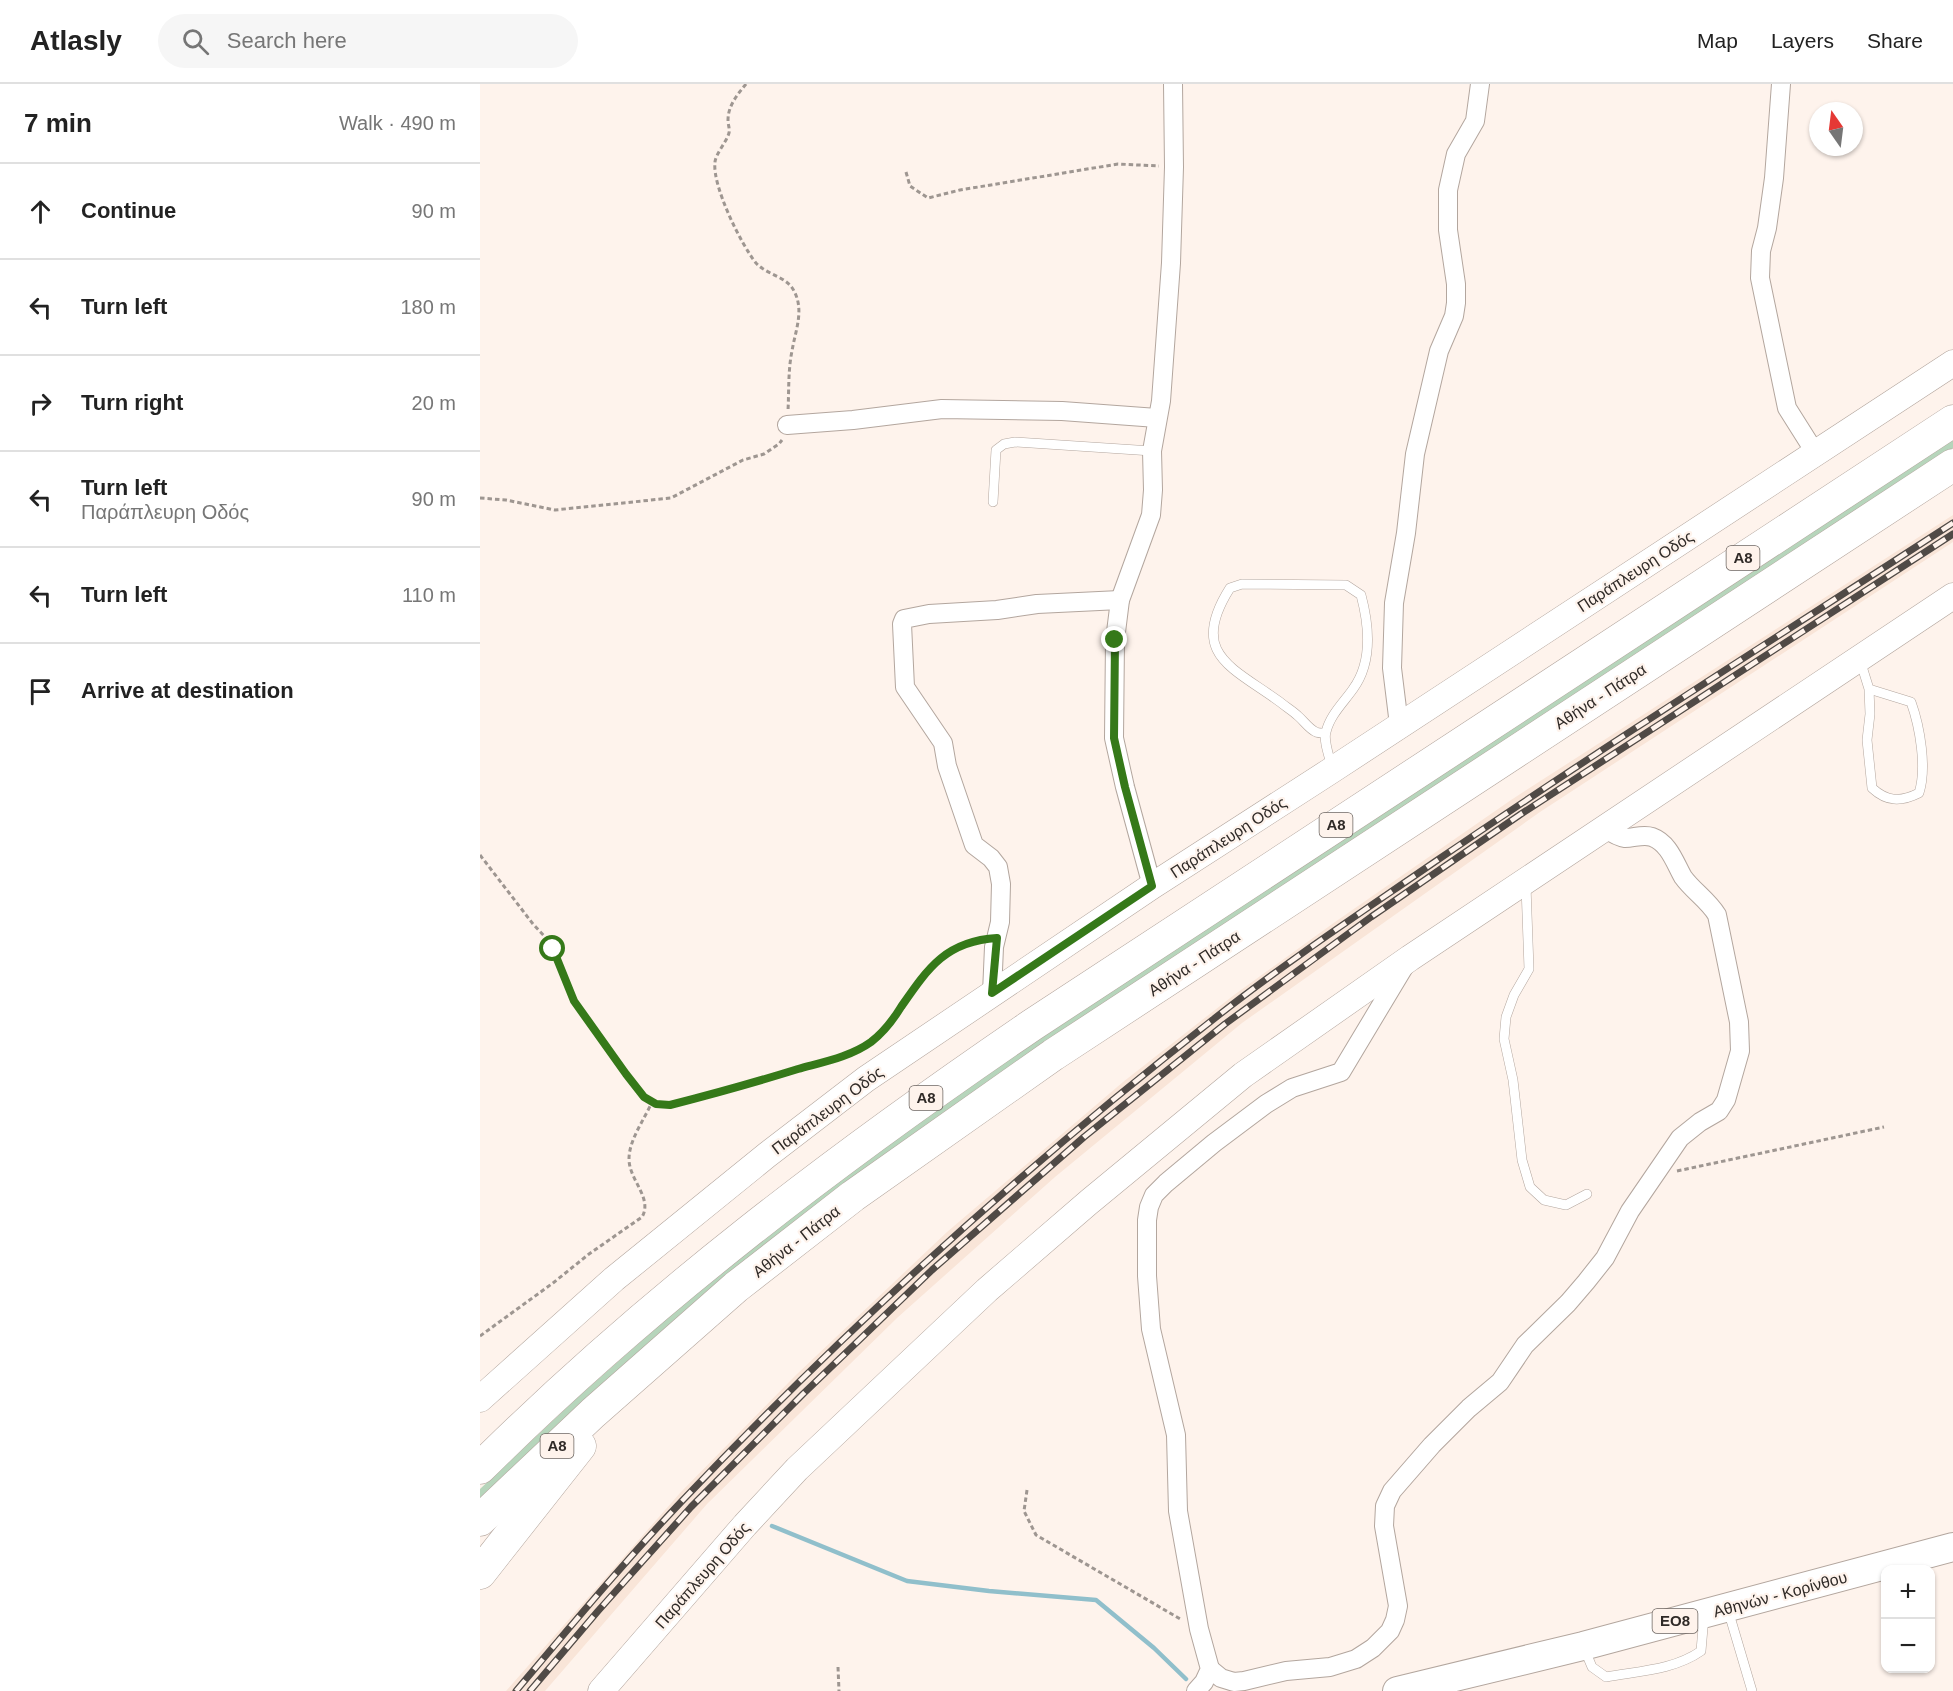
<!DOCTYPE html>
<html lang="en">
<head>
<meta charset="utf-8">
<style>
  :root { --surface:#fff; --page:#f6f6f6; --text:#222; --muted:#767676; --line:#e0e0e0 }
  body { margin:0; font-family:Helvetica,sans-serif; background:var(--page); color:var(--text) }
  .controls { position:absolute; right:18px; bottom:18px; display:grid; overflow:hidden; border-radius:12px; box-shadow:0 2px 4px #0004 }
  .controls button { width:54px; height:54px; display:grid; place-items:center; padding:0; border:0; border-bottom:2px solid var(--line); background:var(--surface); color:var(--text); font:30px sans-serif }
  .compass { position:absolute; left:1329px; top:18px; width:54px; height:54px; border-radius:50%; background:var(--surface); box-shadow:0 2px 4px #0004; rotate:346deg }
  .stop { position:absolute; width:18px; height:18px; margin:-14px; border:4px solid #357919; border-radius:50%; background:#fff }
  .stop.end { background:#357919; border-color:#fff; box-shadow:0 2px 6px #0008 }
  .list { margin:0; padding:0; list-style:none }
  h2 { display:flex; justify-content:space-between; align-items:center; height:78px; margin:0; padding:0 24px; font-size:26px }
  h2 small { font-size:20px; font-weight:400; color:var(--muted) }
  .list li { display:grid; grid-template-columns:39px 1fr auto; gap:18px; align-items:center; box-sizing:border-box; height:96px; padding:0 24px; border-top:2px solid var(--line) }
  .list b { display:block; font-size:22px; white-space:nowrap }
  .list p { margin:0; font-size:20px; white-space:nowrap; color:var(--muted) }
  .list em { font-size:20px; font-style:normal; color:var(--muted) }
  .icon { flex:none; width:33px; height:33px; fill:none; stroke:currentColor; stroke-width:2; stroke-linecap:round; stroke-linejoin:round }
  .map { position:relative; flex:none; width:1473px; height:1607px; overflow:hidden }
  header { display:flex; align-items:center; gap:36px; box-sizing:border-box; height:84px; padding:0 30px; background:var(--surface); border-bottom:2px solid var(--line) }
  header strong { font-size:28px }
  nav { display:flex; gap:33px; margin-inline-start:auto; font-size:21px }
  .search { width:420px; height:54px; background:var(--page); display:flex; align-items:center; gap:15px; box-sizing:border-box; padding:0 21px; border-radius:33px; color:var(--muted); font-size:22px }
  main { display:flex }
  aside { flex:1; background:var(--surface) }
  .map>svg:first-child { display:block }
  .built { fill:#f9e5d8 }
  .green { fill:#b6d5bb }
  .lines { fill:none; stroke-linecap:round; stroke-linejoin:round }
  .stream { stroke:#90bfcb; stroke-width:4.5 }
  .lane-casing { stroke:#b3a69e; stroke-width:10 }
  .street-casing { stroke:#b3a69e; stroke-width:20 }
  .secondary-casing { stroke:#b3a69e; stroke-width:27 }
  .primary-casing { stroke:#b3a69e; stroke-width:30 }
  .highway-casing { stroke:#b3a69e; stroke-width:33 }
  .path { stroke:#9e9691; stroke-width:3; stroke-dasharray:4.5 3; stroke-linecap:butt }
  .lane { stroke:#fff; stroke-width:9 }
  .street { stroke:#fff; stroke-width:18 }
  .secondary { stroke:#fff; stroke-width:26 }
  .primary { stroke:#fff; stroke-width:28 }
  .highway { stroke:#fff; stroke-width:32 }
  .rail-casing { stroke:#504a46; stroke-width:7 }
  .rail { stroke:#fef3ec; stroke-width:4.5; stroke-dasharray:14; stroke-linecap:butt }
  .route { stroke:#357919; stroke-width:8 }
  .labels { text-anchor:middle; stroke-width:4.5; stroke-linejoin:round; paint-order:stroke }
  .shield { fill:#fef3ec; stroke:#6d6662; stroke-width:1.5 }
  .shield-label { font-size:15px; font-weight:bold; fill:#2f2a27 }
  .street-label { font-size:16px; fill:#2f2a27; stroke:#fef3ec }
</style>
</head>
<body>
<header>
<strong>Atlasly</strong>
<div class="search"><svg class="icon" aria-label="search" viewBox="0 0 24 24"><circle cx="10" cy="10" r="6"/><path d="M15 15l6 6"/></svg>Search here</div>
<nav><a>Map</a><a>Layers</a><a>Share</a></nav>
</header>
<main>
<aside>
<h2>7 min<small>Walk · 490 m</small></h2>
<ul class="list">
<li><svg class="icon" aria-label="ahead" viewBox="0 0 24 24"><path d="M12 20V5M6 11l6-6 6 6"/></svg><div><b>Continue</b></div><em>90 m</em></li>
<li><svg class="icon" aria-label="left" viewBox="0 0 24 24"><path d="M17 20v-9H6M10 6l-5 5 5 5"/></svg><div><b>Turn left</b></div><em>180 m</em></li>
<li><svg class="icon" aria-label="right" viewBox="0 0 24 24"><path d="M7 20v-9h11M14 6l5 5-5 5"/></svg><div><b>Turn right</b></div><em>20 m</em></li>
<li><svg class="icon" aria-label="left" viewBox="0 0 24 24"><path d="M17 20v-9H6M10 6l-5 5 5 5"/></svg><div><b>Turn left</b><p>Παράπλευρη Οδός</p></div><em>90 m</em></li>
<li><svg class="icon" aria-label="left" viewBox="0 0 24 24"><path d="M17 20v-9H6M10 6l-5 5 5 5"/></svg><div><b>Turn left</b></div><em>110 m</em></li>
<li><svg class="icon" aria-label="arrive" viewBox="0 0 24 24"><path d="M6 21V4h12l-3 4 3 4H6"/></svg><div><b>Arrive at destination</b></div></li>
</ul>
</aside>
<div class="map">
<svg width="1473" height="1607" viewBox="0 0 1473 1607">
  <rect width="100%" height="100%" fill="#fef3ec"/>
  <!-- built -->
  <path class="built" d="M1473,431V458L1060,728L762,939L575,1093L417,1234L227,1420L65,1607H26L200,1409L316,1291L467,1148L643,998L754,911L855,838L1031,716Z"/>
  <!-- green -->
  <path class="green" d="M1473,355V364L565,960L0,1416V1405L98,1313L186,1235L301,1140L509,987Z"/>
  <g class="lines">
    <!-- stream -->
    <path class="stream" d="M292,1442L427,1497L509,1507L616,1516L674,1564L706,1595"/>
    <defs>
      <g id="lane">
        <path d="M513,418L516,366L524,360L535,358L672,367"/>
        <path d="M1380,576L1389,605L1390,630L1387,656L1392,704C1407,718 1421,718 1439,709C1447,684 1440,643 1431,618L1389,605"/>
        <path d="M845,649C842,649 838,649 836,648C829,645 824,637 818,632C813,627 806,623 800,618C752,583 708,570 750,504L762,500L866,501L881,511C889,541 893,578 873,605C864,618 850,631 846,648C843,657 850,674 852,684"/>
        <path d="M1046,802L1049,885L1034,911L1026,933L1024,955L1033,996L1042,1076L1050,1103L1064,1116L1086,1121L1107,1110"/>
        <path d="M1248,1526L1272,1607"/>
        <path d="M1104,1564L1112,1583L1126,1593C1158,1587 1194,1586 1221,1567L1224,1532"/>
      </g>
      <g id="street">
        <path d="M1301,0L1294,94L1287,144L1281,167L1280,194L1307,324L1336,370"/>
        <path d="M307,341L373,336L462,325L582,327L677,334"/>
        <path d="M919,641L912,584L914,519L926,449L935,370L959,267L974,232L976,219V200L968,146V106L976,70L995,37L1000,0"/>
        <path d="M672,802L645,703L634,654L635,556L640,516L671,431L673,406L672,367L681,317L691,179L694,83L693,0"/>
        <path d="M512,909L514,863L520,838L521,800L518,783L511,774L494,761L467,682L463,659L425,603L422,540L424,535L449,530L517,526L557,520L640,516"/>
        <path d="M730,1585L741,1594L754,1598L764,1597L806,1587L850,1583L876,1575L893,1564L910,1547L915,1536L918,1522L904,1442L905,1422L912,1407L952,1361L989,1324L1020,1298L1045,1261L1088,1219L1106,1198L1125,1174L1150,1127L1200,1054L1220,1038L1239,1027L1246,1016L1260,967L1259,938L1237,831C1228,816 1213,807 1203,793C1195,779 1189,759 1172,753C1163,750 1154,754 1145,754C1137,753 1130,748 1124,744"/>
        <path d="M716,1607L724,1598L730,1585L719,1545L698,1427L696,1351L671,1245L667,1192V1136L669,1123L674,1111L686,1099L734,1059L786,1020L812,1004L861,988L927,878"/>
      </g>
      <g id="secondary">
        <path d="M0,1315L134,1195L287,1071L386,995L672,802L852,686L1473,279"/>
        <path d="M121,1607L265,1441L317,1385L507,1206L609,1118L763,991L930,874L1473,512"/>
      </g>
      <path id="primary" d="M917,1607L1103,1562L1473,1463"/>
      <g id="highway">
        <path d="M0,1384C168,1217 357,1074 552,941L1473,337"/>
        <path d="M0,1436L113,1329L256,1203L373,1112L573,971L1473,381"/>
        <path d="M0,1489L100,1362"/>
      </g>
    </defs>
    <!-- lane casing -->
    <use href="#lane" class="lane-casing"/>
    <!-- street casing -->
    <use href="#street" class="street-casing"/>
    <!-- secondary casing -->
    <use href="#secondary" class="secondary-casing"/>
    <!-- primary casing -->
    <use href="#primary" class="primary-casing"/>
    <!-- highway casing -->
    <use href="#highway" class="highway-casing"/>
    <!-- path -->
    <g class="path">
      <path d="M266,0C257,11 248,22 248,36C248,41 250,45 249,49C246,59 236,69 235,78C232,102 261,160 276,179C288,192 308,192 315,209C324,228 315,248 312,267C308,286 309,307 308,327"/>
      <path d="M426,88L430,102L448,114L480,106L638,80L679,82"/>
      <path d="M0,414L26,416L75,426L191,414L263,376L284,370L299,360L302,356"/>
      <path d="M0,771L53,840L68,856L94,917L146,989L164,1013L176,1020L190,1021C233,1010 275,998 317,986C342,978 368,973 390,959C435,928 436,867 500,856"/>
      <path d="M1197,1087L1404,1043"/>
      <path d="M0,1252L73,1199L109,1170L162,1133C173,1114 149,1096 149,1075C149,1056 164,1036 172,1018"/>
      <path d="M547,1406L544,1427L556,1451L702,1536"/>
      <path d="M358,1583L359,1607"/>
    </g>
    <!-- lane -->
    <use href="#lane" class="lane"/>
    <!-- street -->
    <use href="#street" class="street"/>
    <!-- secondary -->
    <use href="#secondary" class="secondary"/>
    <!-- primary -->
    <use href="#primary" class="primary"/>
    <!-- highway -->
    <use href="#highway" class="highway"/>
    <defs>
      <g id="rail">
        <path d="M36,1607C90,1543 144,1478 202,1417C367,1243 547,1081 735,934C806,878 882,828 956,777C1126,661 1300,551 1473,439"/>
        <path d="M50,1607L118,1527L211,1423L323,1310L452,1186L604,1053L745,940L891,833L1041,730L1473,450"/>
      </g>
    </defs>
    <!-- rail casing -->
    <use href="#rail" class="rail-casing"/>
    <!-- rail -->
    <use href="#rail" class="rail"/>
  </g>
  <g class="lines">
    <!-- route -->
    <path class="route" d="M73,865L94,917L146,990L164,1013L176,1020L190,1021C233,1010 276,998 318,985C343,978 370,973 391,958C404,948 413,936 421,923C448,884 466,857 517,854L512,909L672,802L645,703L634,654L635,556"/>
  </g>
  <g class="labels">
    <!-- shield labels -->
    <g class="shield">
      <rect x="1246.5" y="462" width="33" height="24" rx="4.5"/>
      <rect x="839.5" y="729" width="33" height="24" rx="4.5"/>
      <rect x="429.5" y="1002" width="33" height="24" rx="4.5"/>
      <rect x="60.5" y="1350" width="33" height="24" rx="4.5"/>
      <rect x="1172.5" y="1525" width="45" height="24" rx="4.5"/>
    </g>
    <g class="shield-label">
      <text x="1263" y="479">Α8</text>
      <text x="856" y="746">Α8</text>
      <text x="446" y="1019">Α8</text>
      <text x="77" y="1367">Α8</text>
      <text x="1195" y="1542">ΕΟ8</text>
    </g>
    <!-- street labels -->
    <g class="street-label">
      <text transform="translate(1155 487) rotate(-33)" y="6">Παράπλευρη Οδός</text>
      <text transform="translate(1120 612) rotate(-33)" y="6">Αθήνα - Πάτρα</text>
      <text transform="translate(748 753) rotate(-33)" y="6">Παράπλευρη Οδός</text>
      <text transform="translate(714 879) rotate(-33)" y="6">Αθήνα - Πάτρα</text>
      <text transform="translate(347 1026) rotate(-37)" y="6">Παράπλευρη Οδός</text>
      <text transform="translate(316 1157) rotate(-38)" y="6">Αθήνα - Πάτρα</text>
      <text transform="translate(222 1491) rotate(-49)" y="6">Παράπλευρη Οδός</text>
      <text transform="translate(1300 1510) rotate(-15)" y="6">Αθηνών - Κορίνθου</text>
    </g>
  </g>
</svg>
<div class="controls">
<button>+</button>
<button>−</button>
</div>
<svg class="compass" viewBox="-18 -18 36 36"><path d="M0-13l5 13h-10z" fill="#e53935"/><path d="M0 13l5-13h-10z" fill="#767676"/></svg>
<div class="stop" style="left:73px;top:865px"></div>
<div class="stop end" style="left:635px;top:556px"></div>
</div>
</main>
</body>
</html>
